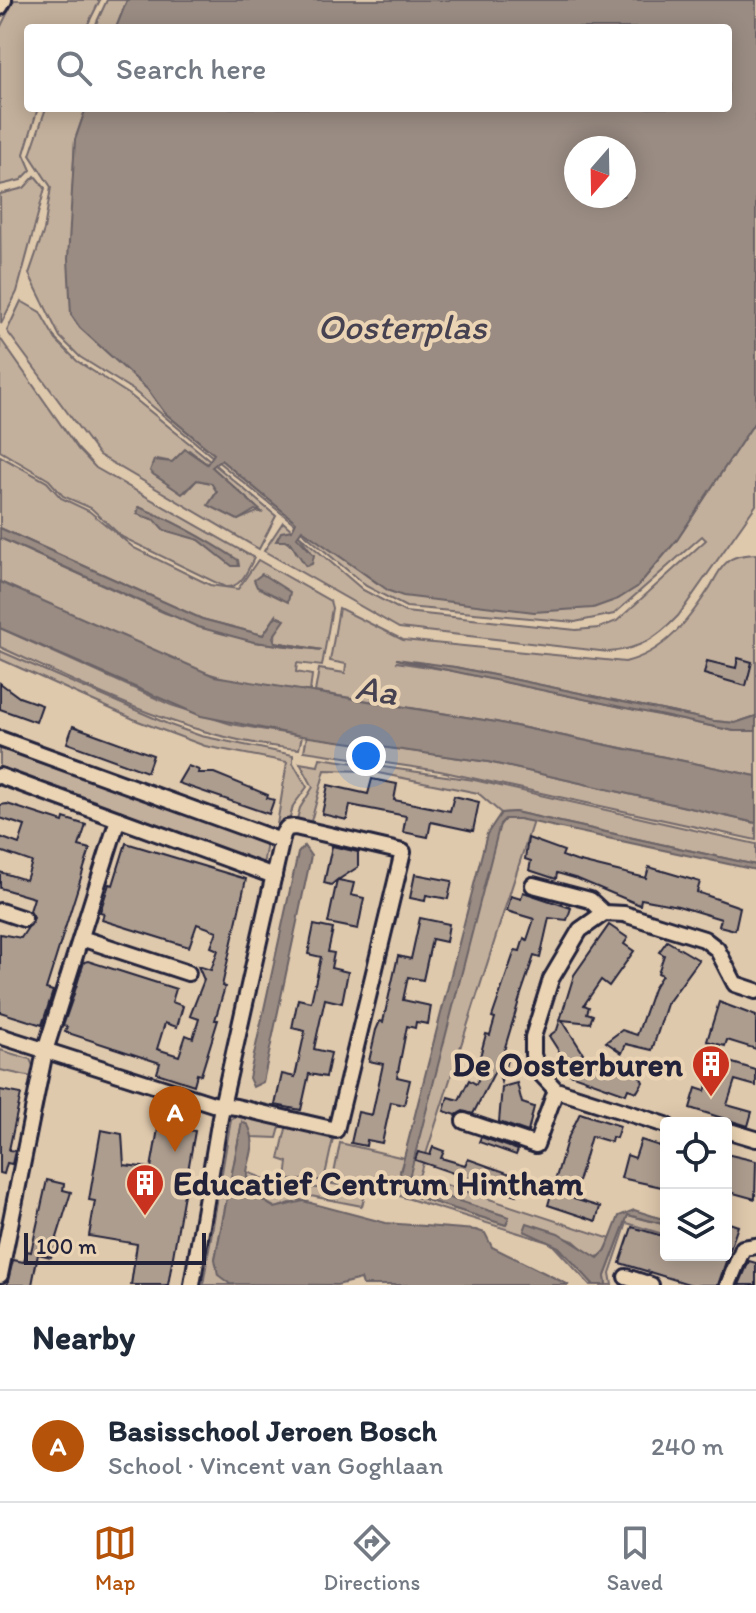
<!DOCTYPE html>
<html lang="en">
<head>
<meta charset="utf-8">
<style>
  :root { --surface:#fff; --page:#f2f2f3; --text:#1f2937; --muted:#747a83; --line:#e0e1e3; --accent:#b45309 }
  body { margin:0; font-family:Itim,sans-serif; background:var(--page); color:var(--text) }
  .controls { position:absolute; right:24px; bottom:24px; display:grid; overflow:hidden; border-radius:8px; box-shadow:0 4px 20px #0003 }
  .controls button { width:72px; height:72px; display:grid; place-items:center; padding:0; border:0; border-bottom:2px solid var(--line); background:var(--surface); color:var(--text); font:40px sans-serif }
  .compass { position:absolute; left:564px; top:136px; width:72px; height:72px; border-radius:50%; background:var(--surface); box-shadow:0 4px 20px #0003; rotate:200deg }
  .scale { position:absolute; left:24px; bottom:20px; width:182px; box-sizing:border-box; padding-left:8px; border:4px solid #22223b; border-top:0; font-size:22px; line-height:28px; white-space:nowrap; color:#22223b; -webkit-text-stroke:6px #ebd4b4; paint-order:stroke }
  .you { position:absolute; left:366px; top:756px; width:28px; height:28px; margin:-20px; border:6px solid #fff; border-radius:50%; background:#1a73e8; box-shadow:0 0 0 12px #1a73e833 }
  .badge { display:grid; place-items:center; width:52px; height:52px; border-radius:50%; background:var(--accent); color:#fff; font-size:26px; font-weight:700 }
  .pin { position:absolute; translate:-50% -66px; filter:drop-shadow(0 2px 4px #0008) }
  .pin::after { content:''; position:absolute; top:42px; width:28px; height:24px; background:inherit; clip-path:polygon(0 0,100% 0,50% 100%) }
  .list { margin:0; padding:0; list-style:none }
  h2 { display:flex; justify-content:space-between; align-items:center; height:104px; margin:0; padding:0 32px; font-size:34px }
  h2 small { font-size:26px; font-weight:400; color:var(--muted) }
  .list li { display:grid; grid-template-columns:52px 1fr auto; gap:24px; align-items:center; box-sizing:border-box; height:112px; padding:0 32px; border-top:2px solid var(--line) }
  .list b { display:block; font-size:30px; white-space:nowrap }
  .list p { margin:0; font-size:26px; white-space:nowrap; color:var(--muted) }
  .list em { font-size:26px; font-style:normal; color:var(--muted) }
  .icon { flex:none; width:44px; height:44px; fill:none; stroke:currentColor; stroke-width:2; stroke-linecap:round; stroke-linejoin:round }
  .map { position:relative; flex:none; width:756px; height:1285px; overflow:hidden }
  .search { position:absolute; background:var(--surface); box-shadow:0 4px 20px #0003; left:24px; right:24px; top:24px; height:88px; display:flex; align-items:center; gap:20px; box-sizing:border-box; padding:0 28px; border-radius:8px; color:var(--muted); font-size:30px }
  .sheet { height:216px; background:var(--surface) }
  nav { display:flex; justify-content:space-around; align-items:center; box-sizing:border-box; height:112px; border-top:2px solid var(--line); background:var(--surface); font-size:22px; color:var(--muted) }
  nav a { display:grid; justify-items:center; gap:4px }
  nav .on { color:var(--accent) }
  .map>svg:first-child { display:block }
  .green { fill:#c3b09c; stroke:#72696c; stroke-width:2 }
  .water { fill:#9a8c83; stroke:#6a6266; stroke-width:2; fill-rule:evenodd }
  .building { fill:#ad9d8f; stroke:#22223b; stroke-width:2 }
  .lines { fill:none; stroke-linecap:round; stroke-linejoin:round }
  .street-casing { stroke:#22223b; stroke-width:20 }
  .street { stroke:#ebd4b4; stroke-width:14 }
  .labels { text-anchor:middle; stroke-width:8; stroke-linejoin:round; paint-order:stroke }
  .poi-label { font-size:34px; font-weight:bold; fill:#22223b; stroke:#ebd4b4; text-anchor:end }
  .water-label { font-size:36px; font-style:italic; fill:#464251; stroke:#ebd4b4 }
</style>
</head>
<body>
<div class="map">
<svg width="756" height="1285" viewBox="0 0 756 1285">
  <rect width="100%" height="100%" fill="#dfc9ad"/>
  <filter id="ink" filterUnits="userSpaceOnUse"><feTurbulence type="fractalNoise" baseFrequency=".0125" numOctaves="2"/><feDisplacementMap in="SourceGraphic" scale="16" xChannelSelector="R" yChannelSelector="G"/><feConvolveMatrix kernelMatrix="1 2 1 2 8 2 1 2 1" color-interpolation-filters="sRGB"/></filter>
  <g filter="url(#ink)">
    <!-- green -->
    <g class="green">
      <path d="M14,0H100L86,28H28V108H38L24,154L31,170L21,180L0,185V28Z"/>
      <path d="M107,0H127L116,28H94Z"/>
      <path d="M46,108H86L75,140L72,198L148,390L165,413L214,454V458L133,390L80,357L60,337L29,274L44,230L51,187L30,155Z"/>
      <path d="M35,176L45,188L17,292L1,324L0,194L24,188Z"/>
      <path d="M21,301L40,312L56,340L77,361L130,395L211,461L207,464L189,450L172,462L157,459L153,474L174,488L186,492L197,480L212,483L217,491L209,504L238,520L260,511L212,467L214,464L276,516L259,549L99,455L7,331Z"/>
      <path d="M0,338L78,449L96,468L254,558C247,571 242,588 225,587L122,537L91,508L63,496L49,480L0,451Z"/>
      <path d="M756,420V505L678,616C657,638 640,649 609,652L399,628L264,551L283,522L292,530L283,540L293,546L297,554L310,550L298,534L363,590L405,612L576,630L599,628L617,621L706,540L702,536L614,614L575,622L406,607L366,586L301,531L306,530L377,583L593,608L637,587L677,540Z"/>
      <path d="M0,456L47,482L61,498L89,511L134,548L210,585L238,589L258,560L330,601L332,608L322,666L297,663L296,672L312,675L310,692L238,682L189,668L0,582V538L165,613L254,642L322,650L275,642L276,616L263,635L202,619L0,528Z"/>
      <path d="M221,460L296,522V525L217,461Z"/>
      <path d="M756,554V716L735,723L714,721L455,667L396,662L454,671L734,731H756V776L496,722L315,692L319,669L345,673L346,664L330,661L339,608L403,640L625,662C665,652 687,622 709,589C714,581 719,569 726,563C734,555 746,555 756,554Z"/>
      <path d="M0,628L171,705L231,724L302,736L299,749C191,741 97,691 0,647Z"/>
      <path d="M0,651L170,725L201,736L293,755V763L307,787L293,806L290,818L277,825L287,762L205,746L138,721L0,659Z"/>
      <path d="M307,736L488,762L756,823V840L440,771L304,751Z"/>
      <path d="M0,744L267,843L263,865L0,772Z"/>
      <path d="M320,758L474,780L756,844V865L515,812L501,813L478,793L368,771L325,770L310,825L296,823L300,808L313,787L300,763L318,766Z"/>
      <path d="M512,818L533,821L419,1176L611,1239L603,1255L593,1258L574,1241L527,1224L525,1231C556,1241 572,1261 594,1285H590L551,1243L387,1192L332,1184L340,1143L404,1158L400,1171L411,1195L506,1225L412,1186L409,1172L497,829L505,819Z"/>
      <path d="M0,1050L30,1059L34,1068L32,1077L0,1070Z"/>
      <path d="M240,1114L282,1120L277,1138L252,1137L242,1122L215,1259L234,1285H203L231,1119Z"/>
      <path d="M288,1120L313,1126L311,1134L333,1139L324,1180H286L288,1162L279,1159Z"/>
      <path d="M247,1172L282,1186L293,1198L312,1203H290L276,1208L254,1196Z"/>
      <path d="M301,1186L365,1194L362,1206L300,1194Z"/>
      <path d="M628,1215L666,1225V1235L627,1223L610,1273L612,1285H606L605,1276Z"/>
    </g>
    <!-- water -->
    <g class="water">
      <path d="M127,0H756V420L677,540L637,587L618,599L593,608L534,612L403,596L389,591L302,530L297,537L314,555L312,564L306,566L289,541H276L281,532L292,530L296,522L221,460L212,467L263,513L255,510L238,520L208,505L217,492L211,483L197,480L182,494L153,474L150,471L154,460L172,462L185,449L207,464L214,454L165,413L148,390L80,328L71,315L68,259L75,140L86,108H728V28H116ZM576,148H624V196H576Z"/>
      <path d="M139,507C174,521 206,539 238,560L239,566H232L199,540L164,530L155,520L137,514Z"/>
      <path d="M0,528L202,619L263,635L276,616L285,620L273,637L275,642L322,650L254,642L198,627L0,538Z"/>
      <path d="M262,574L290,592L288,602L257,587L254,580Z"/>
      <path d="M0,582L214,676L496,722L756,776V823L488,762L302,736L201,716L0,628Z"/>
      <path d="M396,659L455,667L714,721L735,723L756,716V731H734Z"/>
      <path d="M515,812L756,865V870L519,819H505L500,824L409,1178L415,1187L509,1217L506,1225L411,1195L402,1188L399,1177L487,834L501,813Z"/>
      <path d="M304,846L311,856L263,1082L253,1087L249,1078L298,853Z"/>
      <path d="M242,1122L248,1125C266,1161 220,1177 275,1208L303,1201L386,1223L476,1230L485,1233L492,1247L569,1285H363L361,1279L337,1285L230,1284L218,1275L215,1259Z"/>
      <path d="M634,1210L666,1220V1225L628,1215L605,1276L606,1285H594L559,1247L524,1231L527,1223L558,1233L598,1258L606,1250L619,1216Z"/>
    </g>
    <!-- building -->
    <g class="building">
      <path d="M738,658L752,662L746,686L704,674L707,661L736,668Z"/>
      <path d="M0,683L19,697L42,705L36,722L0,709Z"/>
      <path d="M73,726L153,755L147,772L67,743Z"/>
      <path d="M188,766L199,770L198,773H214L268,795L267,798L274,800L269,814L178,783Z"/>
      <path d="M372,779L397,784L394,800L450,811L454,796L479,802L473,831L431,822L428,837L403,832L406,816L350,805L347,820L322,814L328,785L368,794Z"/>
      <path d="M7,804L63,822L64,818L86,825L79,846L90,849L46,989L53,991L42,1025L0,1012V934L21,938L34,918L30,911L34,898L0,888V872L26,880L32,862L0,851V837L19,844L25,826L0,818V805Z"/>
      <path d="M528,838L564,851L562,856L576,861L646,878L649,867L700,882L697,892L740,907L735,930L719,926L721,919L678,906L641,899L640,905L578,879L557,873L556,879L529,870L531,861L525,859Z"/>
      <path d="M126,843L246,879L222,986L225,987L215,1020H218L201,1075L197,1074L194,1085L157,1073L160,1063L65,1032L67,1027L63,1026L73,997L84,962L88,961L176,989L172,1002L183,1006L177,1027L165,1023L157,1049L179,1056L186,1035L193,1038L199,1019L190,1016L204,980L198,966L211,970L218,950L211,947L217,931L197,924L189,947L102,920L104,913L100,912L109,884L113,885Z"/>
      <path d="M332,846L358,852V867L338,880L354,883L351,895L364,898L358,929L328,923L337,880L331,885L324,883Z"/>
      <path d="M415,874L452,881L448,899L426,895L425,901L410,898Z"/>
      <path d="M523,892L571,908L567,920L549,918L540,958L534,956L521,994L503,1054L508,1056L501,1082L497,1067L473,1114L463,1111L456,1115L444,1111L448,1097L459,1100L469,1080L476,1084L485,1066L478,1064L486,1034L490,1035L495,1018L492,1017L515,950L520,951L524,938L527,940L534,919L507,911L511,896L521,899Z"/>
      <path d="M420,918L449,924L446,942L432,939L423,980L408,977L403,1000L431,1006L428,1024L416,1022L415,1028L407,1026L397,1077L410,1080L404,1105L391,1102L382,1143L367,1140L366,1146L351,1143L358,1112L372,1115L383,1064L369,1061L376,1030L380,1021L383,1022L398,956L411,959Z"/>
      <path d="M314,925L333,929L328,952L334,953L331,968L348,972L342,1003L325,999L314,1049L331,1053L326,1077L309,1074L301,1110L275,1105L282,1074L295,1077L305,1031L292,1028L298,999L311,1002L321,957L308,954Z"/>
      <path d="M609,925L628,938L624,944L634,951L609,986L601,980L584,1005L589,1007L587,1013L593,1015L590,1023L562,1020L583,1053L573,1060L639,1074L643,1082L637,1092L628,1089L626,1094L567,1073L571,1070L549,1036L557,1030L574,975Z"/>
      <path d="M667,941L699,960L667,1004L652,1050L626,1044L622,1053L606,1042L622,1030L637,1035L653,989L662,975L658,973L664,955L659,952Z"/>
      <path d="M719,1002L756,1016V1049L727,1040L725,1046L707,1041Z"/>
      <path d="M716,1058L756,1070V1086L735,1080L727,1105L752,1112L748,1126L690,1108L696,1088L705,1091Z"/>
      <path d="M517,1083L522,1103L534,1107L528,1132L499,1122L502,1087Z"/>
      <path d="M0,1090L21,1094L9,1150L15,1151L12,1164L7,1163L4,1174L0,1173Z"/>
      <path d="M580,1113L620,1126L616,1138L612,1137L611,1142L591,1136L578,1182L574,1199L600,1207L596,1221L548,1205L567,1140Z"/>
      <path d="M166,1126L195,1131L168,1285H131L137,1244L89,1236L95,1201L89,1200L101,1130L122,1134L124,1165L151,1168L158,1129L165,1130Z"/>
      <path d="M481,1137L518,1150L516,1155L479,1142Z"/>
      <path d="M641,1140L666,1148L661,1164L666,1165V1188L621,1178L627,1155L635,1158Z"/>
      <path d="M433,1147L444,1151L441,1158L465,1165L468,1159L522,1178L517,1195L415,1160L418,1152L430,1155Z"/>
      <path d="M726,1154L756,1161L755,1199L726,1191Z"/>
      <path d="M47,1180L64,1184L63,1190L71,1192L51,1257L38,1254L32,1285H7L13,1260L24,1262L27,1251L31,1252Z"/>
      <path d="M726,1222L738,1226L718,1285H692L620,1263L632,1227L666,1237V1255H726Z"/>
      <path d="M749,1261L756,1263V1285H739Z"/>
    </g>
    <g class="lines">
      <defs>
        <g id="street">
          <path d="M0,7L4,0"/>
          <path d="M0,739L281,841"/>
          <path d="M0,776L274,876"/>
          <path d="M533,885L590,900L604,913L624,914L704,939L717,949L735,984L756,991"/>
          <path d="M0,911L24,919"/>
          <path d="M604,913L580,930L551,979L533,1037V1055L540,1073L556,1090L666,1125"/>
          <path d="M81,938L188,973"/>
          <path d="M0,1036L213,1104L236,1107L336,1130L403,852L295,827L287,828L283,834L222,1106L192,1285"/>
          <path d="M464,1121L536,1145L556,1090"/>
          <path d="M726,1130L756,1139"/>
          <path d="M0,1275L45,1051L118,819"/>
          <path d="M626,1277L651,1285"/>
          <path d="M728,1285L743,1248L756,1246"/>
        </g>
      </defs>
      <!-- street casing -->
      <use href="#street" class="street-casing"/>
      <!-- street -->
      <use href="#street" class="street"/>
    </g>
  </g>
  <!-- icons -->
  <defs>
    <symbol id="building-pin" viewBox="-11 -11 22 30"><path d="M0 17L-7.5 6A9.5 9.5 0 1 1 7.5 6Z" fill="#c8321e" stroke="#ebd4b4"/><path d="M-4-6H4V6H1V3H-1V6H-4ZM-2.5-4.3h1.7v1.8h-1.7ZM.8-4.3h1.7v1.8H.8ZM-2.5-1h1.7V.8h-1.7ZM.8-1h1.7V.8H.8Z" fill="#fff"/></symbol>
  </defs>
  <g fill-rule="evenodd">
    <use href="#building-pin" x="689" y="1042" width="44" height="60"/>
    <use href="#building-pin" x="123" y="1161" width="44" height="60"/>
  </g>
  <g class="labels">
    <!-- poi labels -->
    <g class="poi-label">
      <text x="683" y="1076">De Oosterburen</text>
      <text x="173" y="1195" text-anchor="start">Educatief Centrum Hintham</text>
    </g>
    <!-- water labels -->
    <g class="water-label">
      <text x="402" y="339">Oosterplas</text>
      <text transform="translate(377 689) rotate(9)" y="13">Aa</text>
    </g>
  </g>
</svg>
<div class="controls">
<button><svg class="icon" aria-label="locate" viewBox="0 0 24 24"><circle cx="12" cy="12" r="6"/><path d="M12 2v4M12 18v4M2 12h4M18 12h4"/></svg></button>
<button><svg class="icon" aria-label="layers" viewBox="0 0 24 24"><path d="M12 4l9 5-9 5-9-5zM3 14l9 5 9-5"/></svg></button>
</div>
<svg class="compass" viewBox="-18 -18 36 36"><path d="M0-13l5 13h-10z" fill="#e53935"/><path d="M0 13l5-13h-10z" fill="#747a83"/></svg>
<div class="scale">100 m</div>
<div class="you"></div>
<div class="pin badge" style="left:175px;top:1152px">A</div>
<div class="search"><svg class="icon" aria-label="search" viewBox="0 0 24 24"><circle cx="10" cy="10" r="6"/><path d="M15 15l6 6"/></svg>Search here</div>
</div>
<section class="sheet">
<h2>Nearby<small></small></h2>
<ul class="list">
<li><span class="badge">A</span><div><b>Basisschool Jeroen Bosch</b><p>School · Vincent van Goghlaan</p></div><em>240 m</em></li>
</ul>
</section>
<nav>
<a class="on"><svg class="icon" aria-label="map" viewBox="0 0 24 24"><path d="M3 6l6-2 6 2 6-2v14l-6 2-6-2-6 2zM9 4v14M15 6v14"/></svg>Map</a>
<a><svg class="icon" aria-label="directions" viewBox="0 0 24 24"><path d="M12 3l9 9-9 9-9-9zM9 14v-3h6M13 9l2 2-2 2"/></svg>Directions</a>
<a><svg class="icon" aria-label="saved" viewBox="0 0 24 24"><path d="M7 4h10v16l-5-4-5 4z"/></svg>Saved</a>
</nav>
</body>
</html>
